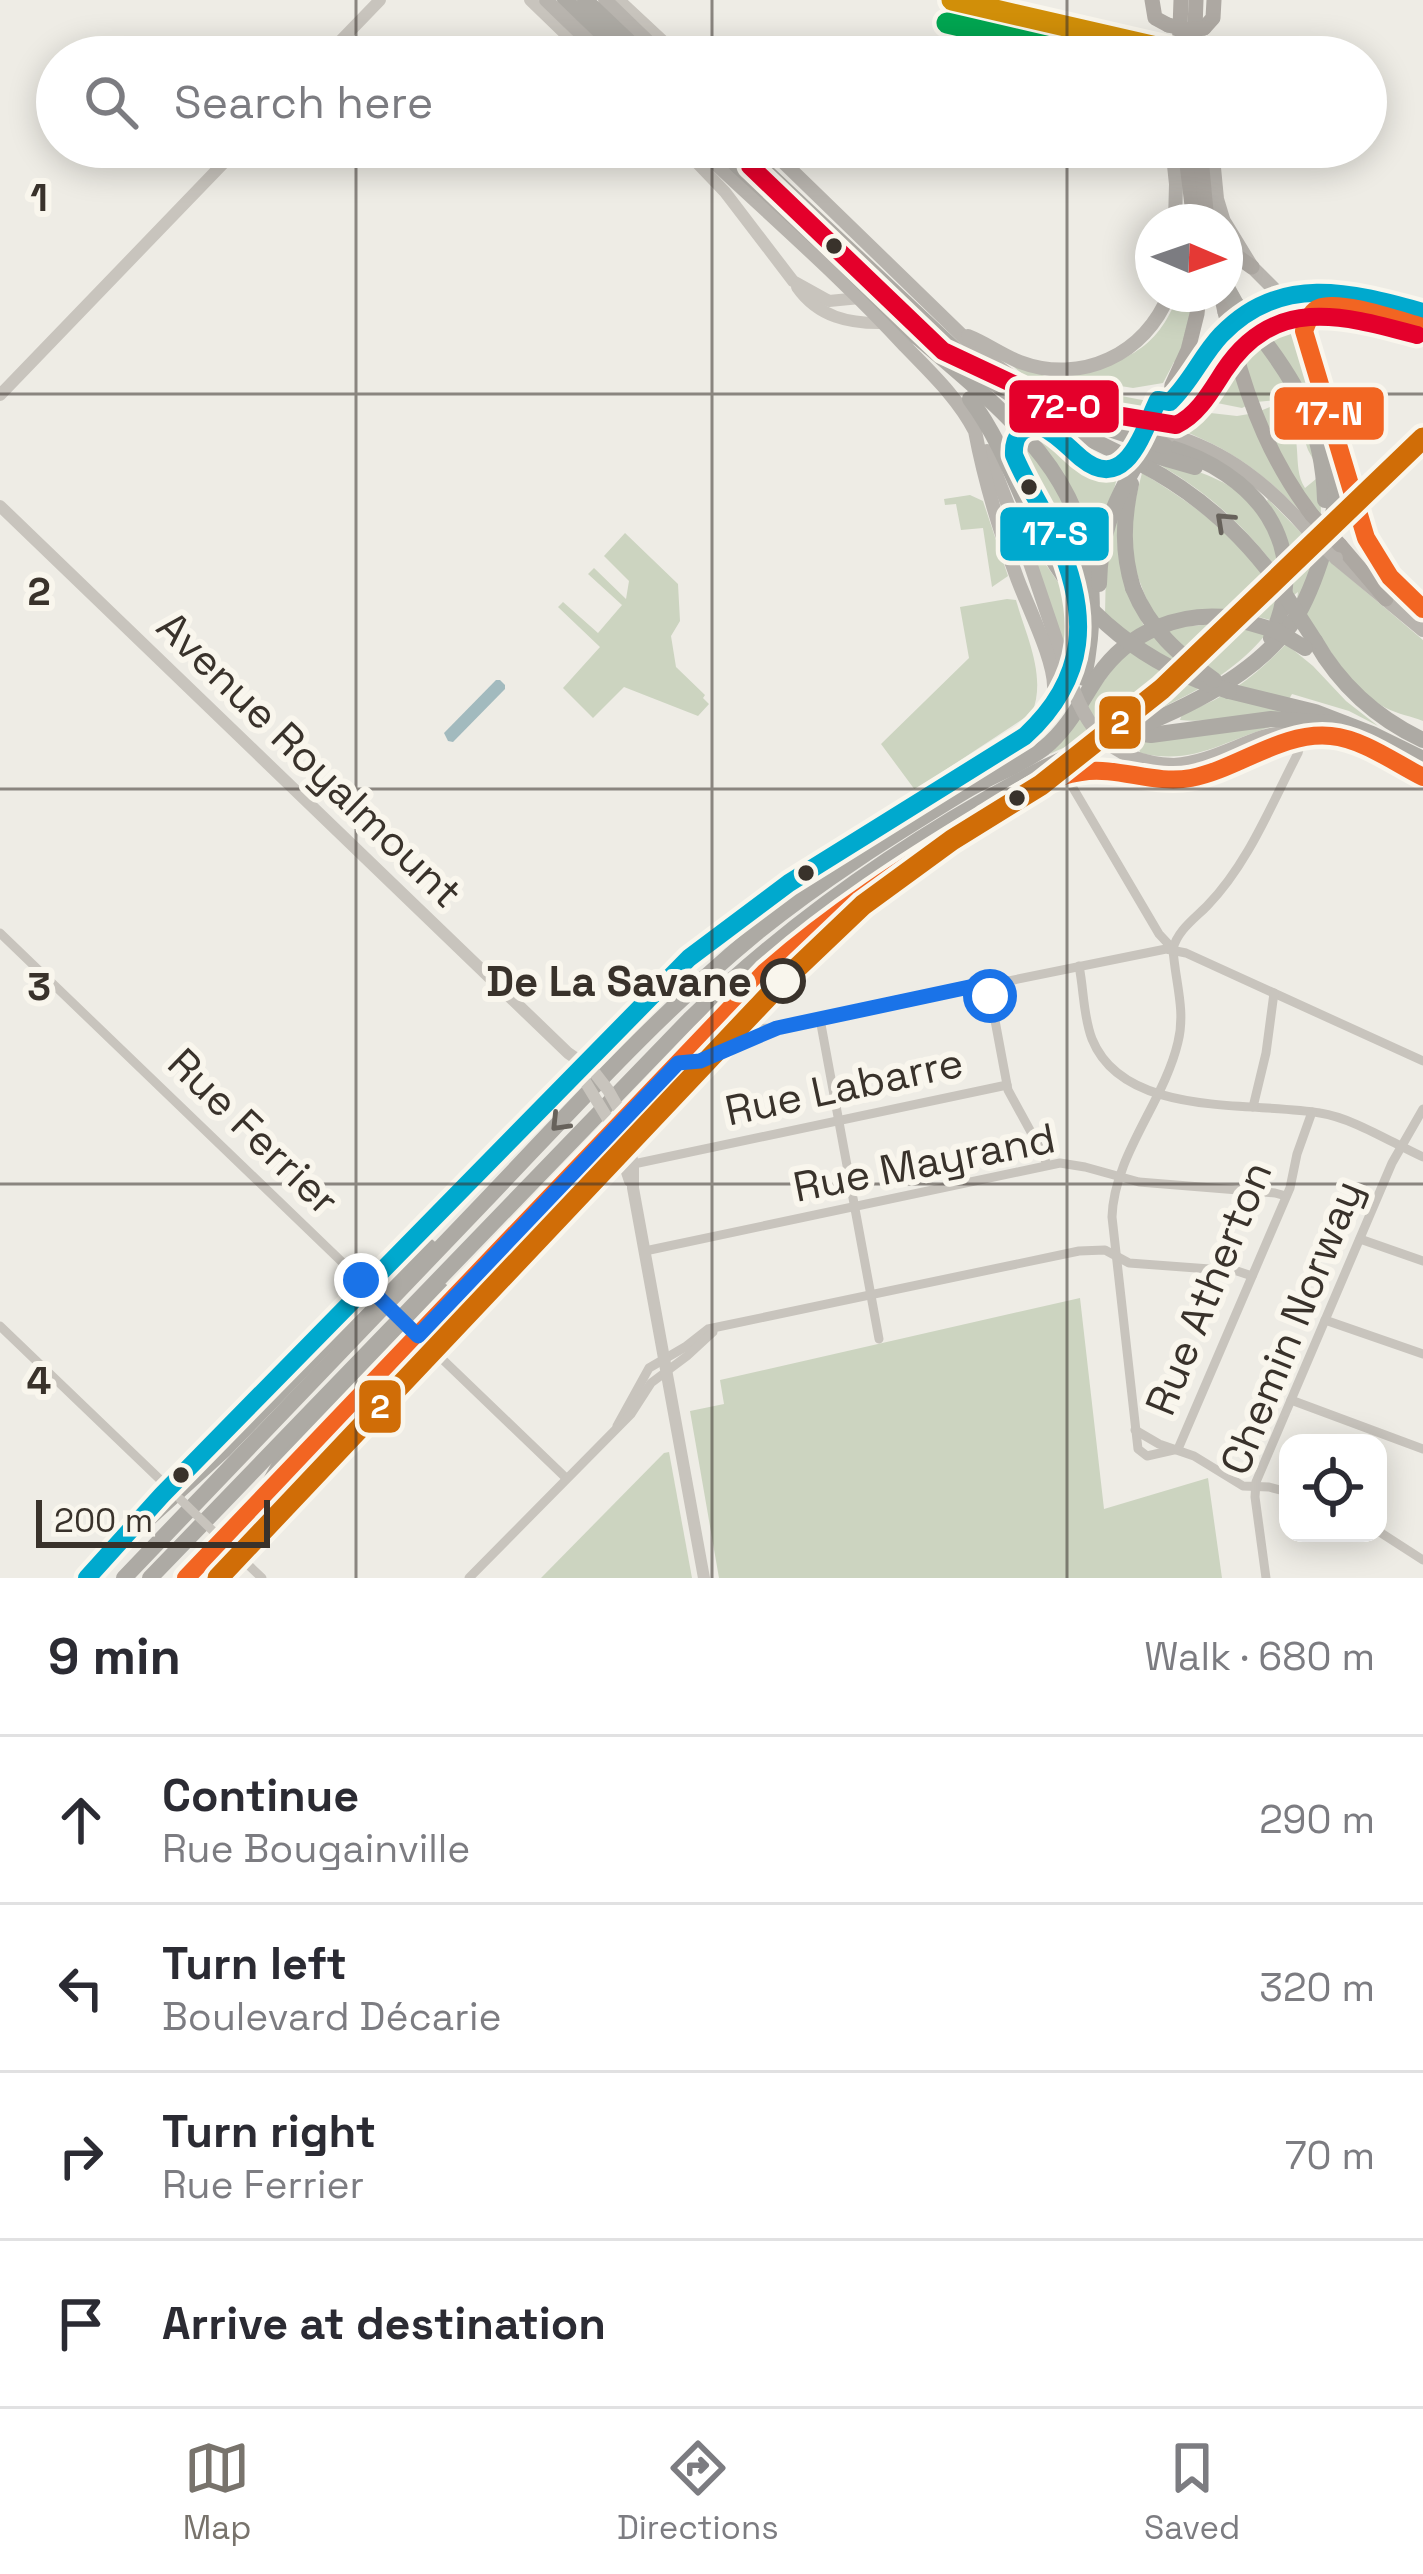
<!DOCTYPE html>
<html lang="en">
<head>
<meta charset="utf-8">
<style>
  :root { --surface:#fff; --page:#f7f7f7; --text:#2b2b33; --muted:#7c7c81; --line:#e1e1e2; --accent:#78736c }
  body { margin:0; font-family:"Space Grotesk",sans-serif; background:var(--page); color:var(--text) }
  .controls { position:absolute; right:36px; bottom:36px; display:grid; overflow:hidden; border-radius:24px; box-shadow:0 6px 30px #0003 }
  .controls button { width:108px; height:108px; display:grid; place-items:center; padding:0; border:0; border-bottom:3px solid var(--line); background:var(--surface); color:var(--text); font:60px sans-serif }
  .compass { position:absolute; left:1135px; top:204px; width:108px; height:108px; border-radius:50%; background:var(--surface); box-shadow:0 6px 30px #0003; rotate:92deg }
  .scale { position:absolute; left:36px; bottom:30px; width:234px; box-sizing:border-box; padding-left:12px; border:6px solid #39322b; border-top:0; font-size:33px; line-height:42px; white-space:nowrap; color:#39322b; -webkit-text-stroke:9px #f9f6ed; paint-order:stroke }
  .stop { position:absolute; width:36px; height:36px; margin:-27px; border:9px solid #1a73e8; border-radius:50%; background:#fff }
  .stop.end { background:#1a73e8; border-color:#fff; box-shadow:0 3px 12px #0008 }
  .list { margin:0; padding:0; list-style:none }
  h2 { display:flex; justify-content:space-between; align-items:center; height:156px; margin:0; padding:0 48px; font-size:51px }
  h2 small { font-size:39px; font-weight:400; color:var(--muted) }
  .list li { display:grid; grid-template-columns:78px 1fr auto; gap:36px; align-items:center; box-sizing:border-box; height:168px; padding:0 48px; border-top:3px solid var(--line) }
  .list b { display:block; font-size:45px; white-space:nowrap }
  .list p { margin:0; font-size:39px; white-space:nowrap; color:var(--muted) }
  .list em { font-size:39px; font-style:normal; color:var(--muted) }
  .icon { flex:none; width:66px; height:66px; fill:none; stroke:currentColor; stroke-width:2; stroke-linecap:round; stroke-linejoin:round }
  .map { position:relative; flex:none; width:1423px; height:1578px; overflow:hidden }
  .search { position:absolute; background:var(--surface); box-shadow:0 6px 30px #0003; left:36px; right:36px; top:36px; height:132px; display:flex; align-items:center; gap:30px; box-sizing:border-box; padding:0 42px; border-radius:66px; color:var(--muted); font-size:45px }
  .sheet { height:828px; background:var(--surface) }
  nav { display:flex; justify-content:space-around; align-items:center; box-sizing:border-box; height:168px; border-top:3px solid var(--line); background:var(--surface); font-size:33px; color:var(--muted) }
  nav a { display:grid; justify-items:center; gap:6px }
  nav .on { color:var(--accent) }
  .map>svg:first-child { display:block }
  .green { fill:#ccd4c0 }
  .water { fill:#a2babe }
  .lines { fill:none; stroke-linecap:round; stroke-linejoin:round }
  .minor { stroke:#c8c4bd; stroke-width:9 }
  .tertiary { stroke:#c8c4bd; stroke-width:12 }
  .secondary { stroke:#b8b4ae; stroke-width:14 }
  .primary { stroke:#ada8a2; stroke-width:15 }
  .motorway { stroke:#adaaa4; stroke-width:16 }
  .minor-bridge { stroke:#c8c4bd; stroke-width:9 }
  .tertiary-bridge { stroke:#c8c4bd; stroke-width:12 }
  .secondary-bridge { stroke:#b8b4ae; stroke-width:14 }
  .primary-bridge { stroke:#ada8a2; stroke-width:15 }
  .motorway-bridge { stroke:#adaaa4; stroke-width:16 }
  .bus-1-casing { stroke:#f9f6ed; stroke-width:27 }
  .bus-2-casing { stroke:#f9f6ed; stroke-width:27 }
  .bus-3-casing { stroke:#f9f6ed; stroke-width:27 }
  .bus-1 { stroke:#00a9ce; stroke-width:18 }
  .bus-2 { stroke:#f26522; stroke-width:18 }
  .bus-3 { stroke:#e4002b; stroke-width:18 }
  .rail-1-casing { stroke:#f9f6ed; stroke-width:30 }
  .rail-2-casing { stroke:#f9f6ed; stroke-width:30 }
  .rail-1 { stroke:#d18f09; stroke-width:21 }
  .rail-2 { stroke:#00a651; stroke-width:21 }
  .metro-1-casing { stroke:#f9f6ed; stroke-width:30 }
  .metro-1 { stroke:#d06d07; stroke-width:21 }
  .oneway { stroke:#67625b }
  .route { stroke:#1a73e8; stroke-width:15 }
  .grid { fill:none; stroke:#39322b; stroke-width:3; stroke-opacity:0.55 }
  .bus-dot { fill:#39322b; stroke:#f9f6ed; stroke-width:4.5 }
  .stop-dot { fill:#f9f6ed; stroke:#39322b; stroke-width:6 }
  .labels { text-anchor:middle; stroke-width:12; stroke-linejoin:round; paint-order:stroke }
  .street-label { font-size:42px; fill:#39322b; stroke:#f9f6ed }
  .stop-label { font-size:42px; font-weight:bold; fill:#39322b; stroke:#f9f6ed; text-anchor:end }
  .grid-label { font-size:39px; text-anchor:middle; font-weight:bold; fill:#39322b; stroke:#f9f6ed; stroke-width:12; stroke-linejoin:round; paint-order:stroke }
  .line-badge { stroke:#f9f6ed; stroke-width:4.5 }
  .badge-label { font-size:33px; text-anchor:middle; font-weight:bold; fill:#fff }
</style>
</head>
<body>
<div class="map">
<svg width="1423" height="1578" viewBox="0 0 1423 1578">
  <rect width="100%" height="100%" fill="#eeece5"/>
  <!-- green -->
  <g class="green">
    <path d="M1178,294H1193L1191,315L1177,363L1174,362L1163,383L1133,388L1064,377V374C1120,365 1158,352 1178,294Z"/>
    <path d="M1281,304C1316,351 1322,413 1329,469L1253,318Z"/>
    <path d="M1253,330L1298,401L1290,407L1277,400L1256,402L1239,341Z"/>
    <path d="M1228,338L1246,406L1242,408L1192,398L1191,394Z"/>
    <path d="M1006,359C1058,385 1092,391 1148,401L1152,404L1144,420C1099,407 1037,394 1006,359Z"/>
    <path d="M1270,407L1280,408C1307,434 1290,465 1305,488L1316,479L1320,472L1308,450L1296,416L1299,410H1305L1320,458L1321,518C1296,483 1276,450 1260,411Z"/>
    <path d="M1193,411L1237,416L1249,414L1310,521C1269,478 1235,450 1178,429Z"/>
    <path d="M1037,430C1070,440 1077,478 1119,471L1097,550H1092L1032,432Z"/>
    <path d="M1022,440L1045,465L1072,515L1087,594L1075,579L1059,536L1022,460L1019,452Z"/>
    <path d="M1151,460C1196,468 1254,485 1271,534C1275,546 1277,560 1280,573C1244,524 1204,489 1151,460Z"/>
    <path d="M1142,473C1200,508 1245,541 1280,602L1274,621C1227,607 1205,612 1157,620C1127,561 1125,537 1142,473Z"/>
    <path d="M970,495L983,501L1008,576L992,587L983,528L961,530L956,504L945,505L944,499Z"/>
    <path d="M1268,499L1316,548L1304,602L1297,599L1298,592L1294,595L1292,592C1294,558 1287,529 1267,501Z"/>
    <path d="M1019,510L1042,559L1073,604L1076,633L1071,665Z"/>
    <path d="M1118,512L1134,606L1144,626L1130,635L1105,614L1106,568Z"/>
    <path d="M625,533L678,584L680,621L671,636L676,667L705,695L703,698L709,704L698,716L624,687L593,718L563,688L600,647L558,607L563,602L598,633L622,605L588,574L594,568L626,599L629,581L604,556Z"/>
    <path d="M1327,559L1423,640V721C1411,716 1397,714 1386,708C1350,689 1327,645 1305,612Z"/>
    <path d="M1007,599L1016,600C1026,636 1047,676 1032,713L915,790L881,744L969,658L960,607Z"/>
    <path d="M1226,623L1266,634C1213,699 1124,720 1050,754L1127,650L1169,628Z"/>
    <path d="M1286,644L1313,666L1346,701L1378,726L1349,711L1292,694L1281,713C1248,712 1209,724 1180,720L1182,714C1227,697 1252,679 1286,644Z"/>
    <path d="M1283,724C1229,736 1198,767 1140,753L1138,742L1201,732Z"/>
    <path d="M1080,1298L1104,1509L1208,1478L1222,1578H719L690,1411L724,1404L720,1380Z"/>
    <path d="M669,1452L692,1578H541L664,1453Z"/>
  </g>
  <!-- water -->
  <path class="water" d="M496,680H500L505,685V689L453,742L448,741L444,733Z"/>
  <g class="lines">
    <!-- minor -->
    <g class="minor">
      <path d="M1066,776L1159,934L1173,949"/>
      <path d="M0,933L368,1287"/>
      <path d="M1173,949C1175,981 1186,1010 1178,1042C1164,1102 1114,1155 1112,1217L1138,1449L1147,1456L1178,1449"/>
      <path d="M1173,949C1177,931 1194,919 1207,906C1248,864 1271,805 1298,753L1301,742"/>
      <path d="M1079,966C1084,990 1083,1016 1092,1039C1124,1119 1253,1101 1320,1113C1353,1118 1392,1143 1423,1157"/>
      <path d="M988,983L1008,1090L1043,1154L1047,1165"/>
      <path d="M733,1004C739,1032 746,1029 772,1028"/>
      <path d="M820,1019L879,1339"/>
      <path d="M678,1063L700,1061L777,1028L1166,949L1186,953L1423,1061"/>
      <path d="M1253,1107L1266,1053L1274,993"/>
      <path d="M629,1165L1007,1085"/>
      <path d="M1360,1239L1423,1261"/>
      <path d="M645,1251L1060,1163L1085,1167L1139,1182L1275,1193L1286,1196"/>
      <path d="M1325,1320L1423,1354"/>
      <path d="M0,1326L172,1491"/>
      <path d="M414,1332L566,1478"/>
      <path d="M1291,1400L1423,1449"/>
      <path d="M617,1426L649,1368L685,1347L708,1329L1079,1251L1105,1250L1129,1263L1237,1271L1252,1276"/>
      <path d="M1135,1430L1159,1444L1194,1456L1243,1486L1269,1487L1288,1492"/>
      <path d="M1178,1449L1290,1188L1297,1154L1312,1112"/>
      <path d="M1378,1531L1423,1560"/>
      <path d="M218,1536L262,1578"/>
      <path d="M469,1578L631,1414L651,1383L687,1356L713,1332"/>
      <path d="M1266,1578L1255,1497L1256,1482L1392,1163L1423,1109"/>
    </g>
    <!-- tertiary -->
    <g class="tertiary">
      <path d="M530,0L589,57"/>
      <path d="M619,0L680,57"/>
      <path d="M325,57L380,0"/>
      <path d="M682,147L725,192L793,281L829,301L860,298"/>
      <path d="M797,287C818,317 849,324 885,323"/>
      <path d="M1304,331L1313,311L1322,306H1339L1423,327"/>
      <path d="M0,395L239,147"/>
      <path d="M1170,402C1192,384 1202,356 1221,335C1279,270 1351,292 1423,312"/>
      <path d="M0,506L568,1053L590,1068"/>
      <path d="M621,1114L633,1164V1188L704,1578"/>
      <path d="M612,1127L630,1181"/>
    </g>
    <!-- secondary -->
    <g class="secondary">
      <path d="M605,0L664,57"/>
      <path d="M765,147L778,157L981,354L1020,383L1054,401"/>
      <path d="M1172,147L1176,184L1175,222"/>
      <path d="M1212,147L1217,199L1224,222"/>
      <path d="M1225,223L1252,267L1281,296L1304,331L1329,422"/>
      <path d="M968,336C986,343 1002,355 1020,362C1081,385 1146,354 1169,294"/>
      <path d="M1076,408L1134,425"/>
      <path d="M1170,435C1228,452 1269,486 1308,530"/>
      <path d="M987,451L1027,554L1063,660"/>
      <path d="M1340,454C1357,519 1371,563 1423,609"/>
      <path d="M1336,558L1423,630"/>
      <path d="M1174,765C1206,763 1233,747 1263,737C1321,719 1373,753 1423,777"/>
      <path d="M146,1512L571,1074L689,958L789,883L1025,736C1041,724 1052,710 1054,690C1056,661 1026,604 1016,575C999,529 984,479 975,431C958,398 931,373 905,346C840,275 767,213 698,147"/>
      <path d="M87,1578L116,1547"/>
      <path d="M186,1578L739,998C809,929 889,874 973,824C1004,806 1035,784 1070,775C1108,765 1141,783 1178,780C1206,778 1231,765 1257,755C1280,747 1302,741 1327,736"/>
    </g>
    <!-- primary -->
    <g class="primary">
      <path d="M1152,0L1155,18L1168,25"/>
      <path d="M1204,28L1213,18L1214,0"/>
      <path d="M1179,57L1181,0"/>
      <path d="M1194,57L1196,0"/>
      <path d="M1185,147L1194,222"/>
      <path d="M1200,147L1207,222"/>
      <path d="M1225,242L1235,255L1252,267"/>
      <path d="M1221,294L1225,312"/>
      <path d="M1233,344C1250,407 1272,463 1312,515"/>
      <path d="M1148,442L1170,402L1172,385L1188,350L1197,314L1199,294"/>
      <path d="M1340,545L1386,599"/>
    </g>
    <!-- motorway -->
    <g class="motorway">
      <path d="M565,0L624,57"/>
      <path d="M585,0L645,57"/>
      <path d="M718,147L738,166"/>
      <path d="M1225,284L1236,304"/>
      <path d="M1254,328C1298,383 1323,428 1325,500"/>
      <path d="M917,337C1038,439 1118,503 1084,678"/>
      <path d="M1046,398L1094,424L1130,436"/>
      <path d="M1165,446C1256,473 1314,543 1271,638"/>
      <path d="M1146,453L1195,467"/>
      <path d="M1141,464C1195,492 1238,529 1275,579"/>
      <path d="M1131,484C1123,520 1122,552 1133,588"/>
      <path d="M1099,584C1100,536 1112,506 1135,466"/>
      <path d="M1315,641C1340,685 1376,718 1423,740"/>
      <path d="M1229,691L1315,712L1372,734L1423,759"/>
      <path d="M1128,732L1151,735L1271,719L1345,724"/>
      <path d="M749,927L773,904L789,883"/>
      <path d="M261,1499L279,1466L442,1291"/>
      <path d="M113,1551L225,1449L387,1282L429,1247"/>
      <path d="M124,1578C243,1453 363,1328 483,1203C571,1111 656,1016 754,935C820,881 892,836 964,792C990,776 1020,766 1044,748C1069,728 1081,701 1098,676C1129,631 1180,611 1233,618"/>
      <path d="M150,1578L689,1020C790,922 906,841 1030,775C1115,730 1230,705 1290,626C1312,597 1335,525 1336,488C1337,464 1331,440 1327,416"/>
    </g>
    <!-- minor-bridge -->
    <g class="minor-bridge">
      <path d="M371,1291L414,1332"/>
      <path d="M180,1499L214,1532"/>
    </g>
    <!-- tertiary-bridge -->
    <g class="tertiary-bridge">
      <path d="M591,1068L608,1090L621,1113"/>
      <path d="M583,1078L611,1124"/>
    </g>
    <!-- secondary-bridge -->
    <g class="secondary-bridge">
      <path d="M546,0L605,57"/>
      <path d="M1134,425L1170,435"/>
      <path d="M1308,530L1336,558"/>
      <path d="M1063,660C1082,720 1102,762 1174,765"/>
    </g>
    <!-- primary-bridge -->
    <g class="primary-bridge">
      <path d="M1168,25L1190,30L1204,28"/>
      <path d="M1225,312L1233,344"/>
      <path d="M1312,515L1340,545"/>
    </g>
    <!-- motorway-bridge -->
    <g class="motorway-bridge">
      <path d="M740,147L982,375L1043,416L1141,464"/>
      <path d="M738,166L839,259L917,337"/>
      <path d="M1236,304L1254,328"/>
      <path d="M970,399C1002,442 1018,491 1041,538C1079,615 1148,667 1229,691"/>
      <path d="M1130,436L1165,446"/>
      <path d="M1275,579L1315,641"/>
      <path d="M1133,588C1150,630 1178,654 1214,680"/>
      <path d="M1233,618L1277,631L1305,648"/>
    </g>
    <defs>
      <path id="bus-1" d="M87,1578L162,1495L689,958L789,883L1025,736C1088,678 1090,615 1057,539C1044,510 1026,484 1014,455C1013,436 1022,425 1042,427C1058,435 1068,447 1081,458C1126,495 1143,431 1158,400L1170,402C1191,382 1202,355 1221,335C1280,273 1350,292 1423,312"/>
      <g id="bus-2">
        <path d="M1423,327C1401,321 1339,299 1319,308C1310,311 1308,322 1304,331L1366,538L1390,577L1423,609"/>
        <path d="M186,1578L765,972C832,913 906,865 982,819C1013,800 1045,777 1081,772C1118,766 1154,785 1191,778C1238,769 1282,731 1331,736C1363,739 1395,763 1423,777"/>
      </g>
      <path id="bus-3" d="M750,166L943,351L1020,387L1030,396L1049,404L1176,425C1198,415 1211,391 1224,371C1274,295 1343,315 1417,335"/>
    </defs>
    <!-- bus-1 casing -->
    <use href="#bus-1" class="bus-1-casing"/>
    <!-- bus-2 casing -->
    <use href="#bus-2" class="bus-2-casing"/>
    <!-- bus-3 casing -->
    <use href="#bus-3" class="bus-3-casing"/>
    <!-- bus-1 -->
    <use href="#bus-1" class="bus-1"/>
    <!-- bus-2 -->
    <use href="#bus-2" class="bus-2"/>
    <!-- bus-3 -->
    <use href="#bus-3" class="bus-3"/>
    <defs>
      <path id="rail-1" d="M952,0L1200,57"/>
      <path id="rail-2" d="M947,23L1093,57"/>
    </defs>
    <!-- rail-1 casing -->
    <use href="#rail-1" class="rail-1-casing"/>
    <!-- rail-2 casing -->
    <use href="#rail-2" class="rail-2-casing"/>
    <!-- rail-1 -->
    <use href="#rail-1" class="rail-1"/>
    <!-- rail-2 -->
    <use href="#rail-2" class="rail-2"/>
    <defs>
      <path id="metro-1" d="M218,1578L778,986L863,905L952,840L1041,785L1162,689L1423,438"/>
    </defs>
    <!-- metro-1 casing -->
    <use href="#metro-1" class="metro-1-casing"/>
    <!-- metro-1 -->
    <use href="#metro-1" class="metro-1"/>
  </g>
  <!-- one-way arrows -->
  <defs><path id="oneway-chevron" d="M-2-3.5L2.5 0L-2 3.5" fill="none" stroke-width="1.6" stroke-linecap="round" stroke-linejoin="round" transform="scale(3)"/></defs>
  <g class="oneway">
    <use href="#oneway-chevron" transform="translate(1224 521) rotate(-137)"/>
    <use href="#oneway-chevron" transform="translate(559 1123) rotate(134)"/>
  </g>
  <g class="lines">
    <!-- route -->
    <path class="route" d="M361,1280L418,1336L678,1063L700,1061L777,1028L988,983L990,996"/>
  </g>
  <!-- grid -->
  <path class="grid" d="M356,0V57M712,0V57M1067,0V57M356,147V1578M712,147V1578M1067,147V1578M0,394H1423M0,789H1423M0,1184H1423"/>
  <!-- markers -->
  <g class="bus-dot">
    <circle cx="834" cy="246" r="10"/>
    <circle cx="1029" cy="487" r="10"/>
    <circle cx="1017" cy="798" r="10"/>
    <circle cx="806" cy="873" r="10"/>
    <circle cx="181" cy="1475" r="10"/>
  </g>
  <circle class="stop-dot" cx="783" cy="981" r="20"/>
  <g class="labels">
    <!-- street labels -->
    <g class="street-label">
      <text transform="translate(310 759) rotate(44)" y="15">Avenue Royalmount</text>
      <text transform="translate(844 1086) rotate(-12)" y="15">Rue Labarre</text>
      <text transform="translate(254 1131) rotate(44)" y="15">Rue Ferrier</text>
      <text transform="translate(924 1162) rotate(-11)" y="15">Rue Mayrand</text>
      <text transform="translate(1208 1288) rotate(-68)" y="15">Rue Atherton</text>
      <text transform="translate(1291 1327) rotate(-68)" y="15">Chemin Norway</text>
    </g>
    <!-- stop labels -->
    <g class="stop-label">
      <text x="752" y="996">De La Savane</text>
    </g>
  </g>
  <g class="grid-label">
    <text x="39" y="211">1</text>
    <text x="39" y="605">2</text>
    <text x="39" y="1000">3</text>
    <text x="39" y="1394">4</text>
  </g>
  <g class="line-badge">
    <rect x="1007" y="378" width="114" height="57" rx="12" fill="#e4002b"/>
    <rect x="1272" y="385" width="114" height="57" rx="12" fill="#f26522"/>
    <rect x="998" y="505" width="113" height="58" rx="12" fill="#00a9ce"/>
    <rect x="1097" y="694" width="46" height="57" rx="12" fill="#d06d07"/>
    <rect x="357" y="1378" width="46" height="57" rx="12" fill="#d06d07"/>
  </g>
  <g class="badge-label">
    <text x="1064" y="418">72-O</text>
    <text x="1329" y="425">17-N</text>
    <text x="1055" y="545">17-S</text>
    <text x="1120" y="734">2</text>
    <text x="380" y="1418">2</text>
  </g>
</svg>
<div class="controls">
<button><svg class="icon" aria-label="locate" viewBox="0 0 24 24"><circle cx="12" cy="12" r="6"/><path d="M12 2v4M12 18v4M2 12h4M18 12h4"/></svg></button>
</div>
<svg class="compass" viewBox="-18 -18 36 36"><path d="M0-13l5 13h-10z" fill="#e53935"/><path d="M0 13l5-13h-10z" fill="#7c7c81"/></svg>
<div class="scale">200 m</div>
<div class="stop" style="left:990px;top:996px"></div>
<div class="stop end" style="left:361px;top:1280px"></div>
<div class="search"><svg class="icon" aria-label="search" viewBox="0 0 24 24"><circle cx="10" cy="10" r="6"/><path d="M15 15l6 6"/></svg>Search here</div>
</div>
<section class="sheet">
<h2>9 min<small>Walk · 680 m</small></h2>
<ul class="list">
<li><svg class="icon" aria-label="ahead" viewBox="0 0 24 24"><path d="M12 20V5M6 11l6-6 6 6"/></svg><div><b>Continue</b><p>Rue Bougainville</p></div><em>290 m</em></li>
<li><svg class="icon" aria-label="left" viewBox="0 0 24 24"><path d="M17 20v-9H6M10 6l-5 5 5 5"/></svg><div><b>Turn left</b><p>Boulevard Décarie</p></div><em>320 m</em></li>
<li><svg class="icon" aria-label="right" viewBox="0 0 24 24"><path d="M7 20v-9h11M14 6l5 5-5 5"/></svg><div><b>Turn right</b><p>Rue Ferrier</p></div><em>70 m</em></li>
<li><svg class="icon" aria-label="arrive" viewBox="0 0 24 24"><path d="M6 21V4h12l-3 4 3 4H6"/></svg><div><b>Arrive at destination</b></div></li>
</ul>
</section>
<nav>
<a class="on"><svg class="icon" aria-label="map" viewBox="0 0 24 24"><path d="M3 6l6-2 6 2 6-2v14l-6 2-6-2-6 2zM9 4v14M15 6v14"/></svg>Map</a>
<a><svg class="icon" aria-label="directions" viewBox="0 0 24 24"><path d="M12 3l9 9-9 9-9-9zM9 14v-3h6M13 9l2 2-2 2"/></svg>Directions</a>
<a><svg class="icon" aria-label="saved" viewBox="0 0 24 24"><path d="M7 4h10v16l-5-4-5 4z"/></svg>Saved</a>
</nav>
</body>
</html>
